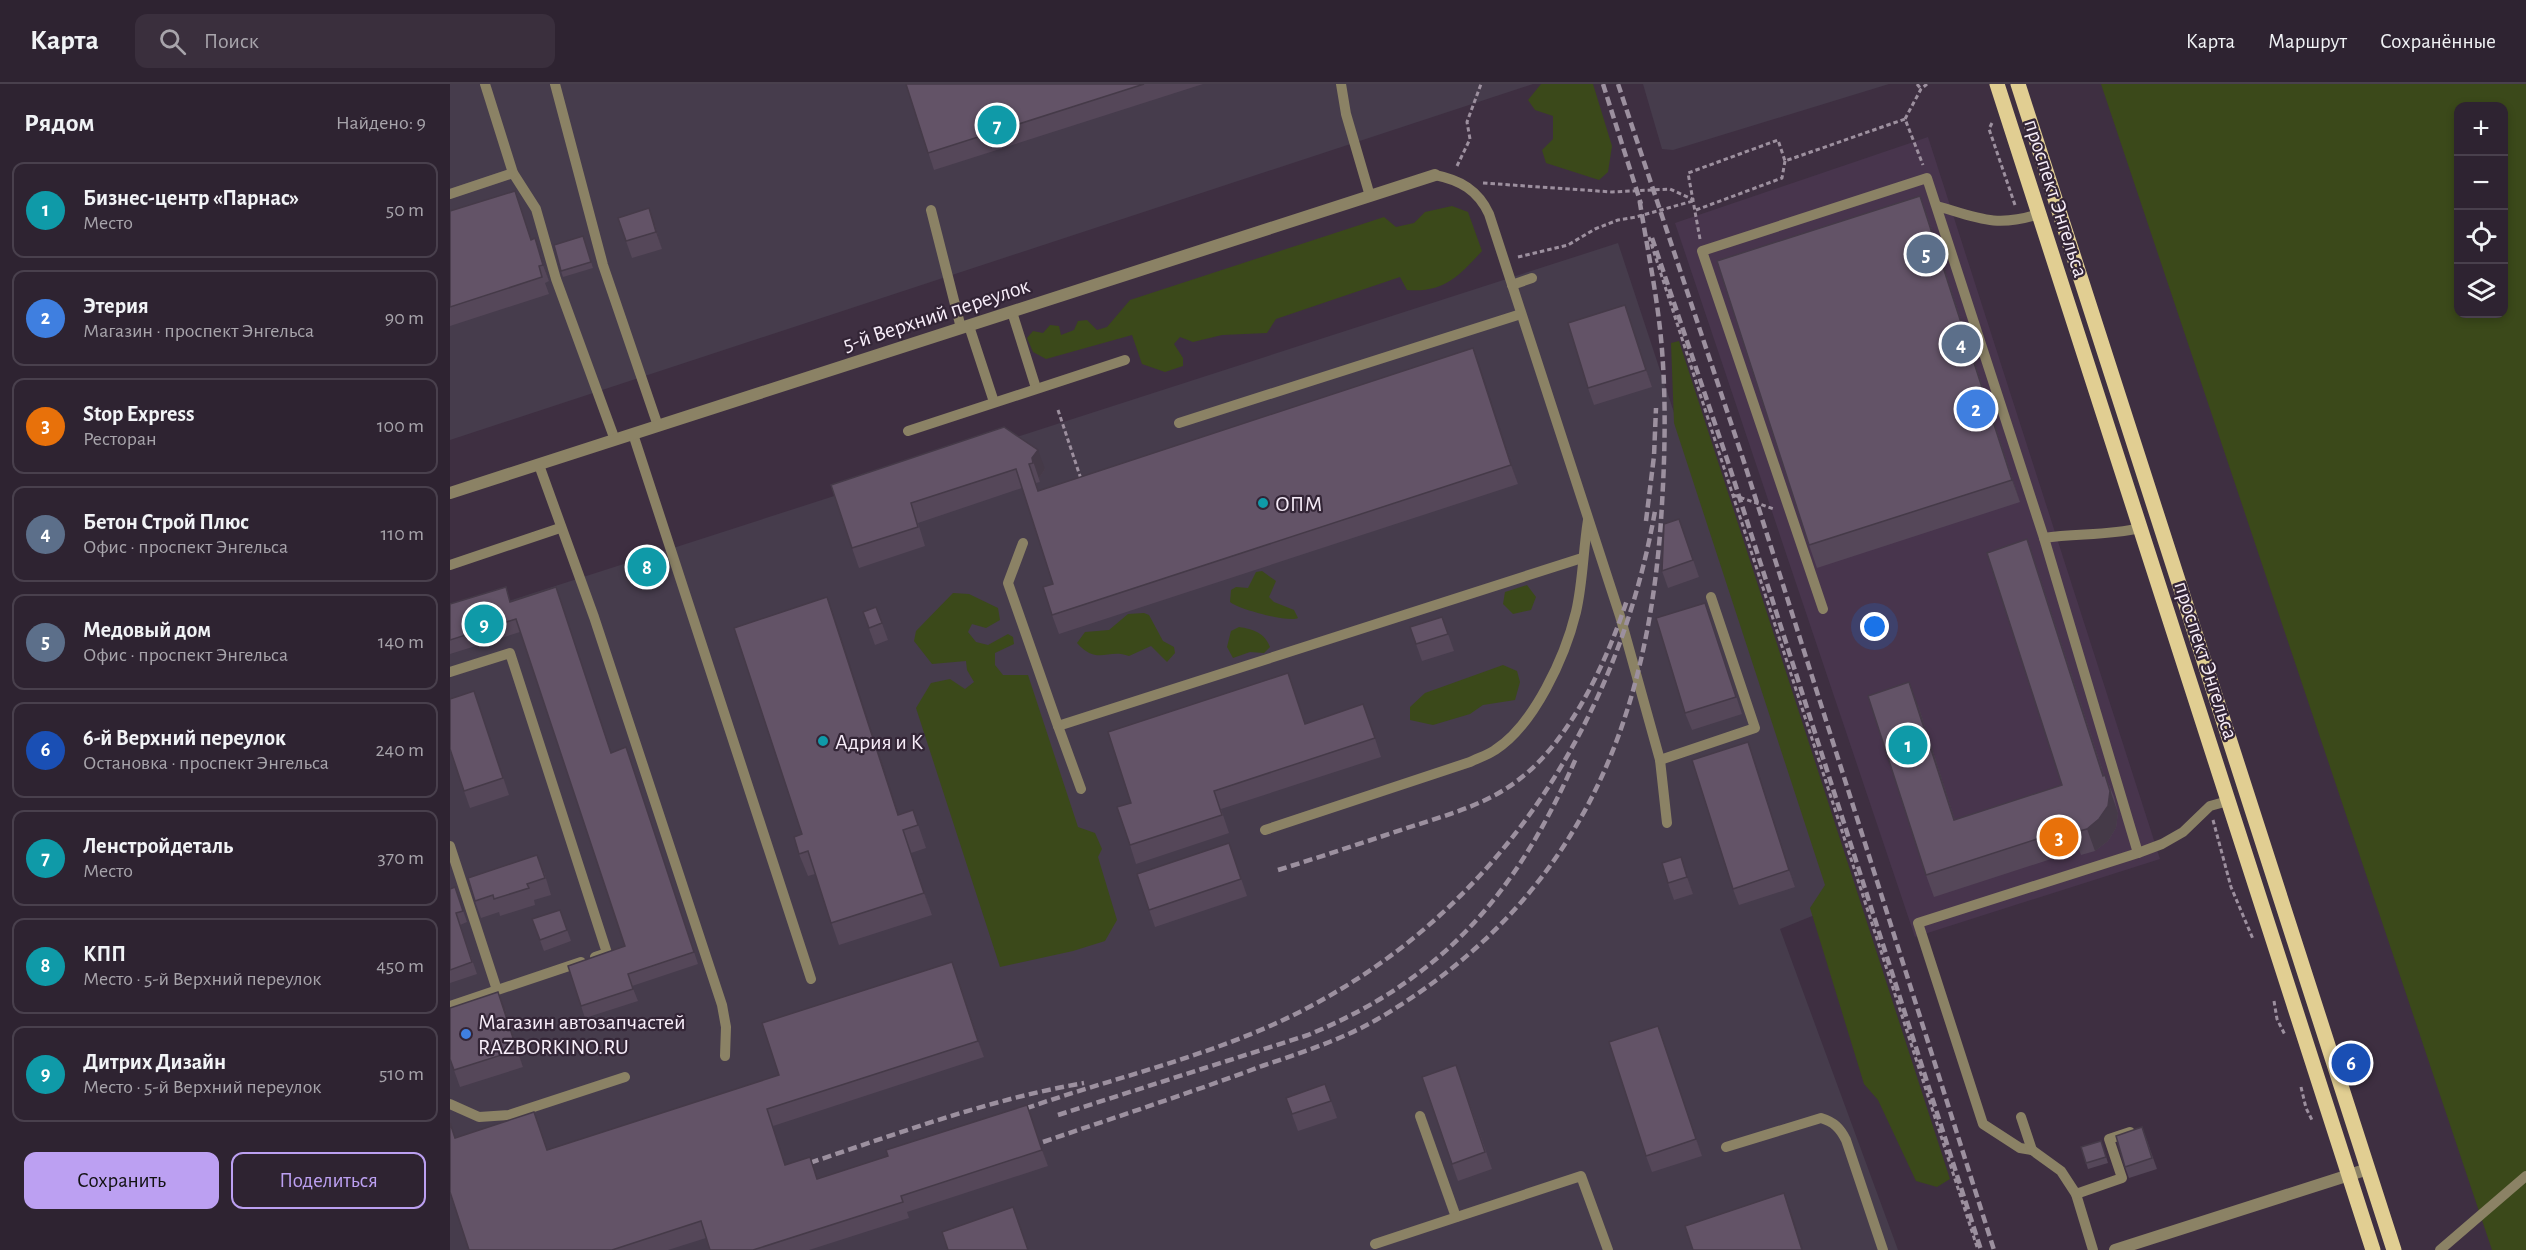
<!DOCTYPE html>
<html lang="ru">
<head>
<meta charset="utf-8">
<style>
  :root { --surface:#2e2331; --page:#3a2f3d; --text:#f1f3f6; --muted:#a7a4ab; --line:#49404d; --accent:#bca0f2 }
  body { margin:0; font-family:"Alegreya Sans",sans-serif; background:var(--page); color:var(--text) }
  .controls { position:absolute; right:18px; top:18px; display:grid; overflow:hidden; border-radius:12px; box-shadow:0 3px 9px #0003 }
  .controls button { width:54px; height:54px; display:grid; place-items:center; padding:0; border:0; border-bottom:2px solid var(--line); background:var(--surface); color:var(--text); font:30px sans-serif }
  .you { position:absolute; left:1425px; top:543px; width:21px; height:21px; margin:-15px; border:4px solid #fff; border-radius:50%; background:#1a73e8; box-shadow:0 0 0 9px #1a73e833 }
  .badge { display:grid; place-items:center; width:39px; height:39px; border-radius:50%; background:var(--accent); color:#fff; font-size:20px; font-weight:700 }
  .pin { position:absolute; translate:-50% -50%; border:3px solid #fff; box-shadow:0 2px 6px #0006 }
  .list { margin:0; padding:0; list-style:none }
  h2 { display:flex; justify-content:space-between; align-items:center; height:78px; margin:0; padding:0 24px; font-size:26px }
  h2 small { font-size:20px; font-weight:400; color:var(--muted) }
  .list li { display:grid; grid-template-columns:39px 1fr auto; gap:18px; align-items:center; box-sizing:border-box; height:96px; margin:0 12px 12px; padding:0 12px; border:2px solid var(--line); border-radius:12px }
  .list b { display:block; font-size:22px; white-space:nowrap }
  .list p { margin:0; font-size:20px; white-space:nowrap; color:var(--muted) }
  .list em { font-size:20px; font-style:normal; color:var(--muted) }
  .actions { display:flex; gap:12px; padding:18px 24px }
  .actions a { flex:1; padding:14px 0; border:2px solid var(--accent); border-radius:12px; text-align:center; font-size:21px; color:var(--accent) }
  .actions .main { background:var(--accent); color:#111 }
  .icon { flex:none; width:33px; height:33px; fill:none; stroke:currentColor; stroke-width:2; stroke-linecap:round; stroke-linejoin:round }
  .map { position:relative; flex:none; width:2076px; height:1166px; overflow:hidden }
  header { display:flex; align-items:center; gap:36px; box-sizing:border-box; height:84px; padding:0 30px; background:var(--surface); border-bottom:2px solid var(--line) }
  header strong { font-size:28px }
  nav { display:flex; gap:33px; margin-inline-start:auto; font-size:21px }
  .search { width:420px; height:54px; background:var(--page); display:flex; align-items:center; gap:15px; box-sizing:border-box; padding:0 21px; border-radius:12px; color:var(--muted); font-size:22px }
  main { display:flex }
  aside { flex:1; background:var(--surface) }
  .map>svg:first-child { display:block }
  .built { fill:#48354d }
  .industrial { fill:#463c4c }
  .green { fill:#3b491a; fill-rule:evenodd }
  .lines { fill:none; stroke-linecap:round; stroke-linejoin:round }
  .path { stroke:#9d909f; stroke-width:3; stroke-dasharray:4.5 3; stroke-linecap:butt }
  .service { stroke:#8b8265; stroke-width:10 }
  .minor { stroke:#8b8265; stroke-width:12 }
  .primary { stroke:#e1ce92; stroke-width:15 }
  .rail { stroke:#9c909f; stroke-width:4.5; stroke-dasharray:9 4.5; stroke-linecap:butt }
  .wall { fill:#554759 }
  .shaded-wall { fill:#453a48 }
  .building { fill:#635367; stroke:#453a48; stroke-width:1.5 }
  .culture-dot { fill:#0f9aa8; stroke:#332536; stroke-width:2 }
  .shop-dot { fill:#3f7fe0; stroke:#332536; stroke-width:2 }
  .labels { text-anchor:middle; stroke-width:4.5; stroke-linejoin:round; paint-order:stroke }
  .street-label { font-size:22px; fill:#f7edf9; stroke:#332536 }
  .poi-label { font-size:22px; fill:#f7edf9; stroke:#332536; text-anchor:start }
</style>
</head>
<body>
<header>
<strong>Карта</strong>
<div class="search"><svg class="icon" aria-label="search" viewBox="0 0 24 24"><circle cx="10" cy="10" r="6"/><path d="M15 15l6 6"/></svg>Поиск</div>
<nav><a>Карта</a><a>Маршрут</a><a>Сохранённые</a></nav>
</header>
<main>
<aside>
<h2>Рядом<small>Найдено: 9</small></h2>
<ul class="list">
<li><span class="badge" style="background:#0f9aa8">1</span><div><b>Бизнес-центр «Парнас»</b><p>Место</p></div><em>50 m</em></li>
<li><span class="badge" style="background:#3f7fe0">2</span><div><b>Этерия</b><p>Магазин · проспект Энгельса</p></div><em>90 m</em></li>
<li><span class="badge" style="background:#e8710a">3</span><div><b>Stop Express</b><p>Ресторан</p></div><em>100 m</em></li>
<li><span class="badge" style="background:#5c6f8a">4</span><div><b>Бетон Строй Плюс</b><p>Офис · проспект Энгельса</p></div><em>110 m</em></li>
<li><span class="badge" style="background:#5c6f8a">5</span><div><b>Медовый дом</b><p>Офис · проспект Энгельса</p></div><em>140 m</em></li>
<li><span class="badge" style="background:#1a4fb4">6</span><div><b>6-й Верхний переулок</b><p>Остановка · проспект Энгельса</p></div><em>240 m</em></li>
<li><span class="badge" style="background:#0f9aa8">7</span><div><b>Ленстройдеталь</b><p>Место</p></div><em>370 m</em></li>
<li><span class="badge" style="background:#0f9aa8">8</span><div><b>КПП</b><p>Место · 5-й Верхний переулок</p></div><em>450 m</em></li>
<li><span class="badge" style="background:#0f9aa8">9</span><div><b>Дитрих Дизайн</b><p>Место · 5-й Верхний переулок</p></div><em>510 m</em></li>
</ul>
<div class="actions"><a class="main">Сохранить</a><a>Поделиться</a></div>
</aside>
<div class="map">
<svg width="2076" height="1166" viewBox="0 0 2076 1166">
  <rect width="100%" height="100%" fill="#3e2f41"/>
  <!-- built -->
  <path class="built" d="M1478,53L1710,775L1465,853L1225,139Z"/>
  <!-- industrial -->
  <g class="industrial">
    <path d="M0,0H1083L0,356Z"/>
    <path d="M1193,0H1439L1223,66L1212,65Z"/>
    <path d="M1168,159L1387,822L1330,845L1448,1166H0V536Z"/>
  </g>
  <!-- green -->
  <g class="green">
    <path d="M1091,0H1143L1162,62L1158,88L1149,96L1096,79L1092,66L1103,55V32L1085,26L1078,16Z"/>
    <path d="M1651,0H2076V1166H2042ZM2008,22H2054V230H2008Z"/>
    <path d="M1002,122L1018,128L1032,167C1009,192 994,209 957,206L950,193L826,235L817,249L772,251L743,258L730,253L724,260L733,274V282L715,288L692,280L682,251L596,275L583,268L577,254L583,247L593,249L600,241L609,242L611,251L624,246L628,237L637,236L647,246L657,243L680,216L934,133L946,143L964,139L975,128Z"/>
    <path d="M1229,257L1500,1095L1487,1103L1466,1097L1428,1016L1414,1000L1360,824L1375,801L1224,339L1221,259Z"/>
    <path d="M812,487L826,497L819,513L824,518L844,526L848,534C839,539 788,525 780,518L781,506L786,503L798,504L806,488Z"/>
    <path d="M1077,501L1086,513L1081,526L1063,530L1053,520L1055,508Z"/>
    <path d="M503,509L519,510L548,524L550,536L536,544L522,540L518,548L526,558L538,561L558,550L563,553L564,560L545,569V581L553,591H578L628,743L645,749L652,765L648,773L667,836L655,857L623,867L550,883L466,624L481,599L500,595L515,605L524,598L517,586L516,577L482,580L464,557L466,547Z"/>
    <path d="M694,529L699,531L713,557L724,563L725,569L717,578L701,562L679,572C657,564 648,582 627,559L635,548L659,546L678,530Z"/>
    <path d="M789,543C803,545 815,549 820,563L814,569L800,568L783,574L777,563L781,547Z"/>
    <path d="M1053,581L1067,587L1070,598L1065,616L1033,621L1020,630L983,641L960,636V623L975,609Z"/>
  </g>
  <g class="lines">
    <!-- path -->
    <g class="path">
      <path d="M1467,0L1471,5"/>
      <path d="M1455,35L1471,5L1477,0"/>
      <path d="M1542,39L1539,45L1565,121"/>
      <path d="M1007,82L1020,55L1017,38L1031,0"/>
      <path d="M1033,99L1162,108L1220,105L1244,116"/>
      <path d="M1246,126L1332,94L1335,77"/>
      <path d="M1199,153L1528,1166"/>
      <path d="M1250,155L1238,89L1328,56L1335,77L1455,35L1473,81"/>
      <path d="M1068,173L1118,161L1145,145L1168,136L1186,133L1243,117"/>
      <path d="M608,326L631,395"/>
      <path d="M1283,411L1324,425"/>
      <path d="M1763,736L1781,803L1803,855"/>
      <path d="M1824,917L1827,935L1835,951"/>
      <path d="M1851,1003L1856,1024L1862,1036"/>
    </g>
    <!-- service -->
    <g class="service">
      <path d="M35,0L63,89L86,125L106,195L165,356"/>
      <path d="M105,0L153,181L208,342"/>
      <path d="M891,0L896,30L920,112"/>
      <path d="M985,91C1010,96 1028,106 1039,130L1170,532L1210,676L1217,739"/>
      <path d="M0,110L63,89"/>
      <path d="M1487,122C1528,134 1546,144 1589,130"/>
      <path d="M481,126L511,244"/>
      <path d="M1062,201L1082,194"/>
      <path d="M562,228L586,304"/>
      <path d="M519,242L544,318"/>
      <path d="M729,339L1071,230"/>
      <path d="M458,347L675,276"/>
      <path d="M183,350L361,895"/>
      <path d="M89,381L144,533L272,921L276,943L275,972"/>
      <path d="M1594,454C1626,449 1658,452 1690,444"/>
      <path d="M573,459L558,499L608,642"/>
      <path d="M0,481L110,444"/>
      <path d="M1373,525L1252,167L1477,94L1594,454L1688,769L1468,839L1533,1040L1570,1064L1582,1066L1611,1087L1626,1110L1643,1166"/>
      <path d="M0,588L60,569L157,869L145,873"/>
      <path d="M1210,676L1305,644L1261,513"/>
      <path d="M631,705L608,642L1132,474"/>
      <path d="M815,746L1020,678C1028,674 1038,671 1045,666C1084,641 1115,573 1126,528C1133,498 1133,467 1138,436"/>
      <path d="M0,762L47,906"/>
      <path d="M1688,769L1712,760L1733,748L1760,722L1778,717"/>
      <path d="M0,922L131,878"/>
      <path d="M0,1020L29,1033L59,1031L175,993"/>
      <path d="M970,1032L1006,1133"/>
      <path d="M1571,1033L1582,1066"/>
      <path d="M1276,1063L1371,1034C1384,1038 1390,1044 1396,1056L1433,1166"/>
      <path d="M1626,1110L1672,1094L1659,1055L1680,1048"/>
      <path d="M925,1160L1131,1092L1158,1166"/>
      <path d="M1990,1166L2076,1092"/>
    </g>
    <!-- minor -->
    <g class="minor">
      <path d="M0,409L985,91"/>
      <path d="M1665,1166L1918,1085"/>
    </g>
    <!-- primary -->
    <g class="primary">
      <path d="M1547,0L1923,1166"/>
      <path d="M1568,0L1944,1166"/>
    </g>
    <!-- rail -->
    <g class="rail">
      <path d="M1153,0L1191,120"/>
      <path d="M1168,0L1295,381L1544,1166"/>
      <path d="M1202,154L1280,384L1531,1166"/>
      <path d="M1196,437L1204,372L1206,324"/>
      <path d="M828,786C870,773 912,759 954,745C993,732 1034,722 1067,697C1120,658 1157,577 1177,516"/>
      <path d="M563,1029C662,993 768,972 861,922C1051,821 1168,636 1205,427"/>
      <path d="M608,1031L858,951C996,894 1068,807 1127,672"/>
      <path d="M593,1058C666,1033 740,1009 812,982C850,969 891,956 926,936C1125,820 1200,644 1212,420C1215,369 1216,317 1212,266C1208,214 1197,164 1189,113"/>
      <path d="M347,1083C442,1052 535,1016 634,999"/>
    </g>
  </g>
  <!-- wall -->
  <g class="wall">
    <path d="M456,0H753L484,86Z"/>
    <path d="M65,107L81,156L91,171L99,197L95,199L99,210L0,242V127Z"/>
    <path d="M1470,112L1478,134L1570,418L1367,484L1359,461Z"/>
    <path d="M205,141L212,165L182,174L176,157Z"/>
    <path d="M133,152L143,184L113,193L111,187Z"/>
    <path d="M1181,238L1202,303L1144,321L1138,304Z"/>
    <path d="M1023,264L1068,400L609,550L602,531L603,500L572,404L468,439L475,462L409,484L402,464L554,343L595,385L589,394L590,398L586,399L588,407Z"/>
    <path d="M1229,435L1249,493L1218,504L1212,487Z"/>
    <path d="M1577,455L1585,478L1654,691H1655L1664,713L1668,729L1666,744L1658,757L1645,767L1631,771L1629,766L1484,813L1476,791L1468,621L1505,736L1612,701Z"/>
    <path d="M206,465L213,485L186,494L179,474Z"/>
    <path d="M377,513L449,731L463,726L476,764L461,769L482,831L389,861L365,790L358,792L349,770Z"/>
    <path d="M61,518L161,669L180,675L248,880L182,902L188,917L135,934L118,882L175,862L70,548L0,570V520Z"/>
    <path d="M426,523L438,556L425,561L413,528Z"/>
    <path d="M992,533L1004,567L972,577L960,543Z"/>
    <path d="M1261,536L1292,630L1242,646L1235,629Z"/>
    <path d="M838,589L855,640L920,639L931,673L771,725L779,749L686,780L680,761L681,719Z"/>
    <path d="M24,607L59,711L20,724L14,707Z"/>
    <path d="M1298,658L1345,803L1289,821L1283,805Z"/>
    <path d="M779,759L797,812L705,843L687,790Z"/>
    <path d="M94,788L101,811L84,816L85,821L50,832L49,828L31,834L25,817Z"/>
    <path d="M1237,790L1243,810L1224,816L1218,799Z"/>
    <path d="M5,803L17,838L10,841L27,890L0,899V805Z"/>
    <path d="M110,826L121,857L94,867L82,835Z"/>
    <path d="M508,894L534,973L323,1042L335,1081L368,1094L583,1037L598,1082L457,1128L459,1134L359,1166H260L256,1154L218,1166H19L5,1053L90,1044L97,1066L329,991Z"/>
    <path d="M55,925L73,983L10,1003L0,975Z"/>
    <path d="M1208,942L1252,1072L1202,1088L1196,1072Z"/>
    <path d="M1012,998L1042,1085L1008,1097L1002,1080Z"/>
    <path d="M875,1000L887,1034L848,1047L836,1014Z"/>
    <path d="M1692,1043L1707,1085L1679,1094L1675,1083Z"/>
    <path d="M1651,1057L1658,1079L1638,1085L1631,1063Z"/>
  </g>
  <!-- shaded-wall -->
  <g class="shaded-wall">
    <path d="M1470,112L1478,134L1570,418L1562,396Z"/>
    <path d="M199,124L205,141L212,165L206,148Z"/>
    <path d="M85,154L91,171L99,197L93,181Z"/>
    <path d="M1175,221L1181,238L1202,303L1196,286Z"/>
    <path d="M1023,264L1030,283L1068,400L1061,381Z"/>
    <path d="M588,366L595,385L589,394L590,398L582,374Z"/>
    <path d="M1577,455L1585,478L1660,710L1655,691L1668,729L1666,744L1658,757L1645,767L1637,745L1653,692Z"/>
    <path d="M377,513L385,535L454,746L448,731Z"/>
    <path d="M1459,598L1468,621L1512,758L1504,736Z"/>
    <path d="M1298,658L1304,675L1345,803L1339,786Z"/>
    <path d="M453,746L461,769L482,831L474,809Z"/>
    <path d="M1231,773L1237,790L1243,810L1237,793Z"/>
    <path d="M502,878L508,894L534,973L528,957Z"/>
    <path d="M48,908L55,925L73,983L67,966Z"/>
    <path d="M1208,942L1214,959L1252,1072L1246,1055Z"/>
    <path d="M577,1021L583,1037L598,1082L592,1066Z"/>
    <path d="M1334,1109L1342,1131L1353,1166H1352Z"/>
  </g>
  <!-- building -->
  <g class="building">
    <path d="M456,0H694L478,69Z"/>
    <path d="M65,107L81,156L85,154L93,181L89,182L92,193L0,223V127Z"/>
    <path d="M1470,112L1562,396L1359,461L1267,177Z"/>
    <path d="M199,124L206,148L176,157L168,134Z"/>
    <path d="M133,152L141,178L111,187L104,161Z"/>
    <path d="M1175,221L1196,286L1138,304L1118,239Z"/>
    <path d="M1023,264L1061,381L602,531L593,503L603,500L566,385L461,419L468,443L402,464L381,401L554,343L588,366L582,374L583,379L579,380L588,407Z"/>
    <path d="M1229,435L1243,476L1212,487L1214,440Z"/>
    <path d="M1577,455L1653,692L1655,691L1660,707L1658,722L1649,735L1637,745L1622,749L1621,744L1476,791L1418,612L1459,598L1504,736L1612,701L1537,469Z"/>
    <path d="M206,465L211,480L184,488L179,474Z"/>
    <path d="M56,503L60,518L106,503L161,669L176,663L244,868L178,890L183,905L131,922L118,882L175,862L66,535L0,556V520Z"/>
    <path d="M377,513L448,731L463,726L468,741L453,746L474,809L381,839L358,767L349,770L344,753L352,750L284,544Z"/>
    <path d="M1255,519L1286,613L1235,629L1206,534Z"/>
    <path d="M426,523L432,539L419,544L413,528Z"/>
    <path d="M992,533L998,550L966,560L960,543Z"/>
    <path d="M838,589L855,640L913,620L925,654L764,707L772,731L680,761L667,723L681,719L658,648Z"/>
    <path d="M24,607L53,694L14,707L0,665V615Z"/>
    <path d="M1298,658L1339,786L1283,805L1242,676Z"/>
    <path d="M779,759L791,795L699,826L687,790Z"/>
    <path d="M87,771L95,794L77,800L79,804L44,815L43,811L25,817L18,794Z"/>
    <path d="M1231,773L1237,793L1218,799L1212,779Z"/>
    <path d="M5,803L13,827L6,829L22,878L0,886V805Z"/>
    <path d="M110,826L117,846L90,856L82,835Z"/>
    <path d="M502,878L528,957L317,1025L335,1081L360,1073L367,1095L438,1072L436,1066L577,1021L592,1066L451,1112L453,1118L303,1166H260L251,1137L162,1166H19L0,1108V1039L5,1054L84,1028L97,1066L329,991L312,939Z"/>
    <path d="M48,908L67,966L4,986L0,975V924Z"/>
    <path d="M1208,942L1246,1055L1196,1072L1159,958Z"/>
    <path d="M1006,981L1035,1068L1002,1080L972,993Z"/>
    <path d="M875,1000L881,1017L842,1030L836,1014Z"/>
    <path d="M1692,1043L1702,1074L1675,1083L1666,1052Z"/>
    <path d="M1651,1057L1656,1073L1636,1079L1631,1063Z"/>
    <path d="M1334,1109L1352,1166H1243L1235,1142Z"/>
    <path d="M563,1123L578,1166H498L492,1148Z"/>
  </g>
  <!-- markers -->
  <g class="culture-dot">
    <circle cx="813" cy="419" r="6"/>
    <circle cx="373" cy="657" r="6"/>
  </g>
  <circle class="shop-dot" cx="16" cy="950" r="6"/>
  <g class="labels">
    <!-- street labels -->
    <g class="street-label">
      <text transform="translate(1607 114) rotate(72)" y="8">проспект Энгельса</text>
      <text transform="translate(486 230) rotate(-18)" y="8">5-й Верхний переулок</text>
      <text transform="translate(1757 576) rotate(72)" y="8">проспект Энгельса</text>
    </g>
    <!-- poi labels -->
    <g class="poi-label">
      <text x="825" y="427">ОПМ</text>
      <text x="385" y="665">Адрия и К</text>
      <text x="28" y="945">Магазин автозапчастей<tspan x="28" dy="25">RAZBORKINO.RU</tspan></text>
    </g>
  </g>
</svg>
<div class="controls">
<button>+</button>
<button>−</button>
<button><svg class="icon" aria-label="locate" viewBox="0 0 24 24"><circle cx="12" cy="12" r="6"/><path d="M12 2v4M12 18v4M2 12h4M18 12h4"/></svg></button>
<button><svg class="icon" aria-label="layers" viewBox="0 0 24 24"><path d="M12 4l9 5-9 5-9-5zM3 14l9 5 9-5"/></svg></button>
</div>
<div class="you"></div>
<div class="pin badge" style="left:1458px;top:661px;background:#0f9aa8">1</div>
<div class="pin badge" style="left:1526px;top:325px;background:#3f7fe0">2</div>
<div class="pin badge" style="left:1609px;top:753px;background:#e8710a">3</div>
<div class="pin badge" style="left:1511px;top:260px;background:#5c6f8a">4</div>
<div class="pin badge" style="left:1476px;top:170px;background:#5c6f8a">5</div>
<div class="pin badge" style="left:1901px;top:979px;background:#1a4fb4">6</div>
<div class="pin badge" style="left:547px;top:41px;background:#0f9aa8">7</div>
<div class="pin badge" style="left:197px;top:483px;background:#0f9aa8">8</div>
<div class="pin badge" style="left:34px;top:540px;background:#0f9aa8">9</div>
</div>
</main>
</body>
</html>
